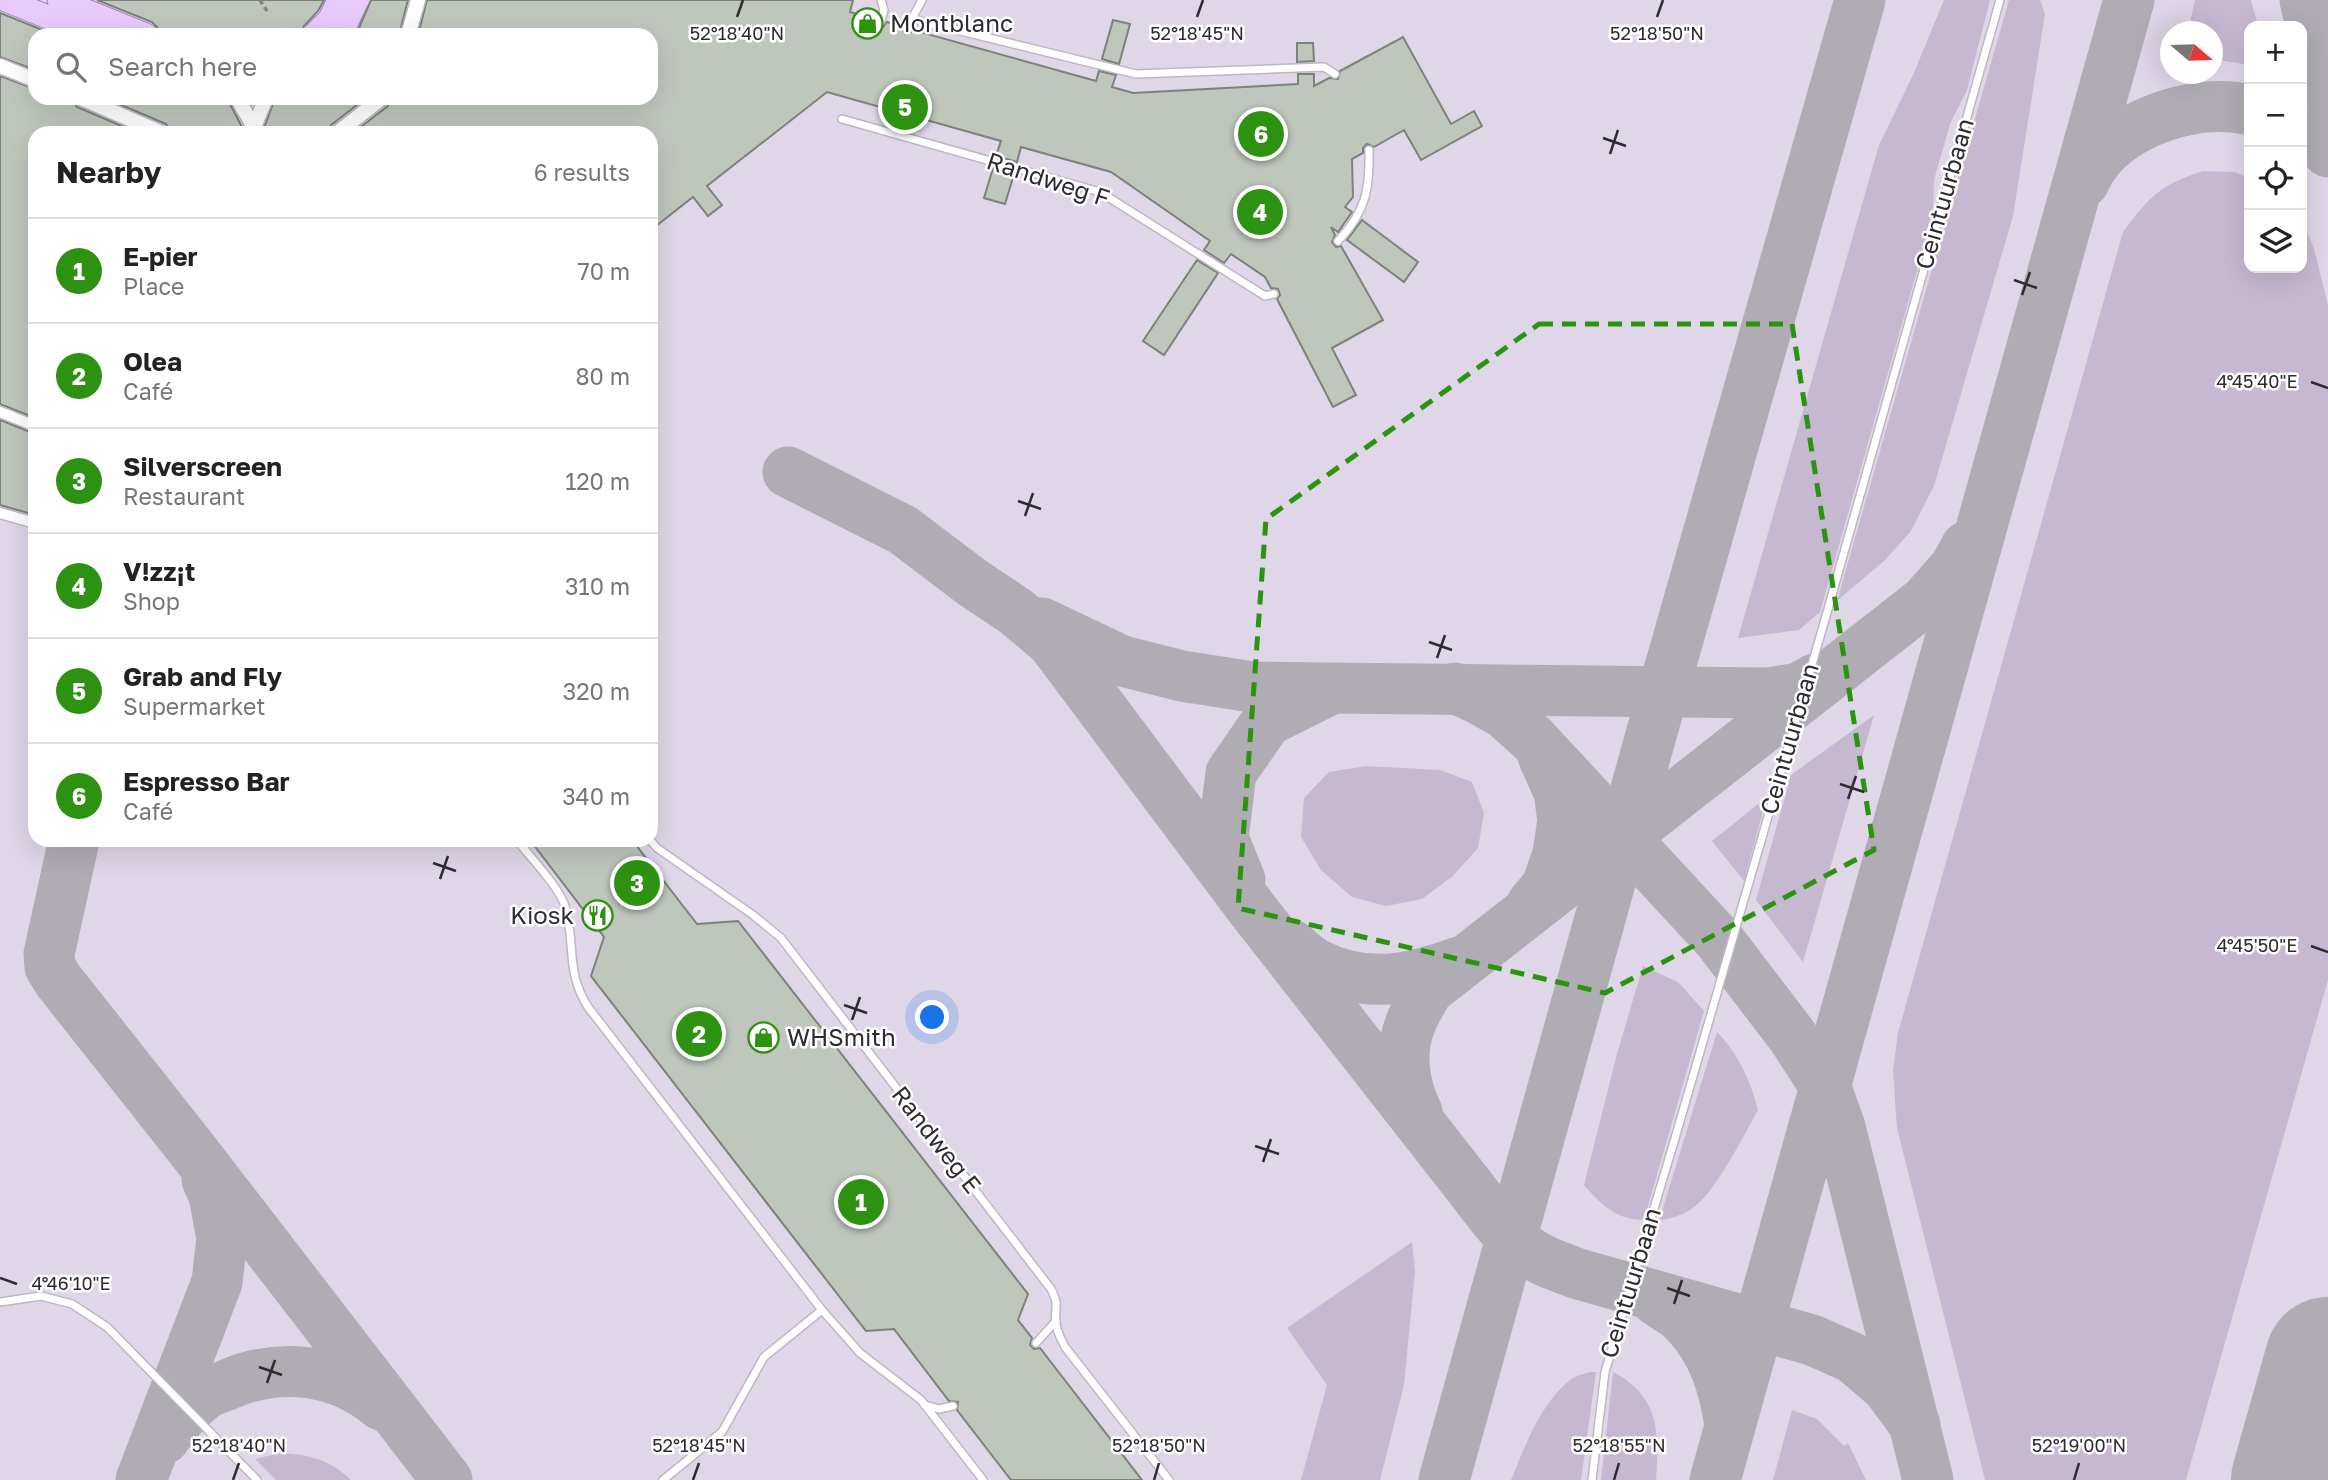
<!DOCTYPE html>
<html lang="en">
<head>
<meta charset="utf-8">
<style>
  :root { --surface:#fff; --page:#f6f6f6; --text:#222; --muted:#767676; --line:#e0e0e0; --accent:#2d9112 }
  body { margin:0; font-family:"Golos Text",sans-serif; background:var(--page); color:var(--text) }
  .controls { position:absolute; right:21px; top:21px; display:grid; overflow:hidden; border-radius:14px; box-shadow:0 7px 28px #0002 }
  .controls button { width:63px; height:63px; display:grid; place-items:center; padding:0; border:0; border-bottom:2px solid var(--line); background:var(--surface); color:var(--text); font:35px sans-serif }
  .compass { position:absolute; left:2160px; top:21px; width:63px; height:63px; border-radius:50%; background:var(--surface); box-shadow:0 7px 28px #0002; rotate:109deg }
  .you { position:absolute; left:933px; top:1018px; width:24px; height:24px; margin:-18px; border:5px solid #fff; border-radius:50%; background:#1a73e8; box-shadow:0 0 0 10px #1a73e833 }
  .badge { display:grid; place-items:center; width:46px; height:46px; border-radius:50%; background:var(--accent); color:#fff; font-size:23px; font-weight:700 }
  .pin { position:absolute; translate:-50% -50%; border:4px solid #fff; box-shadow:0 2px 7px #0006 }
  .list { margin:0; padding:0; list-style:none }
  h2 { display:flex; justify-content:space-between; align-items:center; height:91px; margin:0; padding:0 28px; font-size:30px }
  h2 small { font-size:23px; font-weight:400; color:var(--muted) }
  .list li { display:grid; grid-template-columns:46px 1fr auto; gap:21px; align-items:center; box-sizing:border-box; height:105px; padding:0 28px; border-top:2px solid var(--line) }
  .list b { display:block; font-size:26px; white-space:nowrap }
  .list p { margin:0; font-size:23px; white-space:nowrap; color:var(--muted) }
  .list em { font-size:23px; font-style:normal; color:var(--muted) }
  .icon { flex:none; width:38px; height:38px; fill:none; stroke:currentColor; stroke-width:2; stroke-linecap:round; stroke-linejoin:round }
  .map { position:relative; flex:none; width:2328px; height:1480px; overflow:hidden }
  .search { position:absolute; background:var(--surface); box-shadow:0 7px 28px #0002; left:28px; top:28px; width:630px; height:77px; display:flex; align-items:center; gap:18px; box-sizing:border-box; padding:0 24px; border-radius:21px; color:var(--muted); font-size:26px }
  .panel { position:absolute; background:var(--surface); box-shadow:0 7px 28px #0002; left:28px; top:126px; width:630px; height:721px; border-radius:21px }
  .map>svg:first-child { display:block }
  .built { fill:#dfd6e7; fill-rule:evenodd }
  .green { fill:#c6b8d1 }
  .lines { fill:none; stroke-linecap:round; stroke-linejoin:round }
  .taxiway { stroke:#b0acb4; stroke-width:51 }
  .runway { stroke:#b0acb4; stroke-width:126 }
  .building { fill:#bfc7bd; stroke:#7b827a; stroke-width:2 }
  .service-casing { stroke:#bdb7c2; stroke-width:10 }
  .pedestrian-casing { stroke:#bdb7c2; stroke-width:13 }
  .minor-casing { stroke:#bdb7c2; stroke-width:17 }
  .primary-casing { stroke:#9c7db2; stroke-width:25 }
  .path { stroke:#86828a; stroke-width:3.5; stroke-dasharray:5 3.5; stroke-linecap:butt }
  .service { stroke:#fff; stroke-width:7 }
  .pedestrian { stroke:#fff; stroke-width:10 }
  .minor { stroke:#fff; stroke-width:14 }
  .primary { stroke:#e7cbfb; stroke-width:23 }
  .primary-bridge-casing { stroke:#9c7db2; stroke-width:25; stroke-linecap:butt }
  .primary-bridge { stroke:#e7cbfb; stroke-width:23 }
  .marked { fill:none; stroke:#2d9112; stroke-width:5; stroke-dasharray:14 9; stroke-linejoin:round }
  .ticks { fill:none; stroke:#2d2b2f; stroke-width:2.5 }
  .labels { text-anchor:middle; stroke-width:5; stroke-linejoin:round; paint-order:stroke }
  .poi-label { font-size:24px; fill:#2d2b2f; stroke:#fff; text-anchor:start }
  .street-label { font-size:24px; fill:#2d2b2f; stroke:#fff }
  .ticks-label { font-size:18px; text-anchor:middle; fill:#2d2b2f; stroke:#fff; stroke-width:5; stroke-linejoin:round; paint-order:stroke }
</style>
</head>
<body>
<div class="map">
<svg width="2328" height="1480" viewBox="0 0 2328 1480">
  <rect width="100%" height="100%" fill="#ebe5f0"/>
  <!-- built -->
  <path class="built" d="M0,0H2328V1480H0ZM2249,26H2302V268H2249ZM2170,32H2212V74H2170ZM35,35H651V98H35ZM35,133H651V840H35Z"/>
  <!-- green -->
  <g class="green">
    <path d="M1944,0H1990L1967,90L1950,124L1934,180L1933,215L1820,612L1799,630L1738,638L1879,145L1913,75Z"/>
    <path d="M2009,0H2040L2045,14L2013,216L1934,486L1911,531L1885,560L1837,601Z"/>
    <path d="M2195,0H2251L2258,26H2249V65L2213,59L2212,32L2188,31Z"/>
    <path d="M2203,171L2235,172L2249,178V268H2302V219L2314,249L2328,305V980L2186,1480H1985L1897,1128L1893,1070L1898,1033L2123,232C2150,196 2160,185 2203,171Z"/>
    <path d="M1874,715L1803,962L1756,900L1791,775Z"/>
    <path d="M1366,766L1440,770L1472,782L1484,813L1478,848L1453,876L1422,899L1386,906L1352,897L1321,870L1301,837L1304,798L1329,772Z"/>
    <path d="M1767,797L1744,881L1712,841Z"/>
    <path d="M1643,966L1678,982L1704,1011L1644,1220C1617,1220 1601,1205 1584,1185L1617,1054Z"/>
    <path d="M1717,1032C1738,1053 1751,1082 1758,1110C1743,1136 1714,1196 1690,1210C1681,1216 1670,1218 1659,1221Z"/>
    <path d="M1412,1242L1415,1271L1404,1385L1380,1480H1301L1327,1385L1287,1328Z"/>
    <path d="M1590,1372H1596L1581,1480H1511C1525,1446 1540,1404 1570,1380C1575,1376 1583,1374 1590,1372Z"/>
    <path d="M1613,1372C1660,1396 1659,1434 1656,1480H1601Z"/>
    <path d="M1792,1410L1817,1419L1844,1446L1848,1443L1866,1480H1773Z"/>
    <path d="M280,1453C308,1454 331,1460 351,1480H276L255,1459Z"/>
  </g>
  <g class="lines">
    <!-- taxiway -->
    <g class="taxiway">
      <path d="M2305,0L2328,92"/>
      <path d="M2302,132L2315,139L2328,152"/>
      <path d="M2084,182C2087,176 2090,169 2095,163C2124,121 2201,97 2249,110"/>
      <path d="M788,472L903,530L973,583L1015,611L1052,642L1252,909L1469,1186C1489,1212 1509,1242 1539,1258C1550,1264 1563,1268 1575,1273L1812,1340L1853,1358L1887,1387L1915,1425"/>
      <path d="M1042,623L1122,661L1182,676L1252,687L1327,688"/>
      <path d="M1455,688L1479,699L1505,714L1533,739L1719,940L1793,1037L1826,1088L1840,1127L1928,1480"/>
      <path d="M74,840L49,954L50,967L58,980L194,1152L447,1480"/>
      <path d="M1240,880L1223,838L1231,773L1267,721L1333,688L1769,693L1799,688L1815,679"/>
      <path d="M1532,904L1547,886L1558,854L1563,820L1559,792L1543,756"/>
      <path d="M1290,944C1299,951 1307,959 1316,964C1366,989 1409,980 1459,962"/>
      <path d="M1417,1112C1404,1086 1399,1053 1410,1025C1414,1013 1422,1001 1428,990L1925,601L1955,567L1966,547"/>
      <path d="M1656,1300C1665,1307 1678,1313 1686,1322C1714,1352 1724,1386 1730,1425"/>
      <path d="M164,1439C176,1422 187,1408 204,1395C211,1390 221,1388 229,1384C281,1362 338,1369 381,1405"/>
      <path d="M141,1480L217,1282L222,1238L214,1195L207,1180"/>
      <path d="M1444,1480L1663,692L1860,0"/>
      <path d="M1715,1480L2129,0"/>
      <path d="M2285,1480L2307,1433"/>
    </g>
    <!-- runway -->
    <path class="runway" d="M2294,1480L2328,1360"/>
  </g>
  <!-- building -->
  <g class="building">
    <path d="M97,0H324L318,11L304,26L300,35H160L157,27L152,22Z"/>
    <path d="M371,0H408L399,35H356Z"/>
    <path d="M427,0H853L850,12L875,19V23L879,27H883L887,22L901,26L905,34L910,33L913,30L1096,81L1099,71L1116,75L1112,87L1133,93L1298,84V74H1314V86L1329,78L1338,79L1340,71L1403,37L1451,124L1474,111L1482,126L1421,160L1404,130L1374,147L1367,144L1363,148V153L1352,159L1353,197L1345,207L1352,212L1338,232L1331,227L1335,235L1332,242L1336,247L1341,246L1383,320L1332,348L1356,395L1333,407L1277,299L1280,295L1278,289L1271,288L1265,277L1231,254L1224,263L1204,250L1210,241L1111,172L1021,147L1017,162L996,156L1001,141L827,92L707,186L722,205L708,216L693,197L651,230V133H353L388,106L391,98H651V35H418Z"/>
    <path d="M0,13L55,35H35V70L0,57Z"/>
    <path d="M1113,20L1130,24L1119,64L1102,59Z"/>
    <path d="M1297,43H1313L1314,61L1297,62Z"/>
    <path d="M0,76L35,89V98H72L77,107L138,133H35V418L0,404Z"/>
    <path d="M105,98H227L245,133H171L166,124Z"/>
    <path d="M275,98H366L331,125L328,133H264V128Z"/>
    <path d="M993,168L1014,174L1005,204L984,198Z"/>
    <path d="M1362,220L1418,262L1404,282L1347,240Z"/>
    <path d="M1197,260L1218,273L1164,355L1143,341Z"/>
    <path d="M0,420L35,434V515L0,505Z"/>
    <path d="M530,840H632L697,924L738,921L1028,1294L1018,1320L1032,1338L1030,1345L1034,1349L1040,1348L1142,1480H1011L957,1410L958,1402L949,1401L894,1329L866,1331L591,976L604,937Z"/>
  </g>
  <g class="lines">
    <defs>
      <g id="service">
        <path d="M912,19L1136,74L1324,67L1335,74"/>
        <path d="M881,21L884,10L881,0"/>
        <path d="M907,28L922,0"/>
        <path d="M842,119L1100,192L1265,296L1274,294"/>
        <path d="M1338,241C1366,212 1370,188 1369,150"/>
        <path d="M517,840C530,857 559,887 565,906C576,943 565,971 588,1007L822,1310L860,1353L921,1400L983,1480"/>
        <path d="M650,840L657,848L753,915L781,938L1051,1289C1060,1306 1054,1307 1056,1324C1057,1333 1062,1340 1065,1347L1169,1480"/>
        <path d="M0,1302L41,1296L72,1304L107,1327L257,1480"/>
        <path d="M1036,1343L1056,1321"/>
        <path d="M925,1405L939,1409L953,1406"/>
        <path d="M663,1480L722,1432L764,1357L822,1310"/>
        <path d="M1592,1480L1605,1372L1676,1135L1828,609L2000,0"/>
      </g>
      <g id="pedestrian">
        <path d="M0,412L35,426"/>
        <path d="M0,513L35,523"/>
      </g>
      <g id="minor">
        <path d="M408,35L418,0"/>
        <path d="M0,66L35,80"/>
        <path d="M81,98L162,133"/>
        <path d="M237,98L254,127L255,133"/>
        <path d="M254,127L266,98"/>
        <path d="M337,133L382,98"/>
      </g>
      <g id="primary">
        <path d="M6,0L92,35"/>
        <path d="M59,0L146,35"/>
      </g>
    </defs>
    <!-- service casing -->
    <use href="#service" class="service-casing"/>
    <!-- pedestrian casing -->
    <use href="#pedestrian" class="pedestrian-casing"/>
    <!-- minor casing -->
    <use href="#minor" class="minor-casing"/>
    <!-- primary casing -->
    <use href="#primary" class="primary-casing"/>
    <!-- path -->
    <path class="path" d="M260,0L267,11"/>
    <!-- service -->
    <use href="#service" class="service"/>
    <!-- pedestrian -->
    <use href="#pedestrian" class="pedestrian"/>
    <!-- minor -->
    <use href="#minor" class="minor"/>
    <!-- primary -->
    <use href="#primary" class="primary"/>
    <defs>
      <g id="primary-bridge">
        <path d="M314,35L330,19L339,0"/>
        <path d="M341,35L357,0"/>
      </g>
    </defs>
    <!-- primary-bridge casing -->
    <use href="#primary-bridge" class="primary-bridge-casing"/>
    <!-- primary-bridge -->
    <use href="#primary-bridge" class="primary-bridge"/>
  </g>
  <!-- marked area -->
  <path class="marked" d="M1539,324H1792L1874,850L1605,993L1238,908L1266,519Z"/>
  <!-- ticks -->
  <path class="ticks" d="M737,17L743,0M1197,17L1203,0M1657,17L1663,0M1603,138L1626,146M1610,154L1618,130M2014,280L2037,288M2022,295L2030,272M2311,382L2328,388M1018,501L1041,509M1025,516L1033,493M1429,642L1452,650M1437,658L1445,635M1840,784L1864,792M1848,799L1856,776M433,863L456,871M440,879L448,856M2311,946L2328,952M844,1005L867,1013M852,1020L860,997M1255,1146L1279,1154M1263,1162L1271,1139M0,1278L17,1284M1667,1288L1690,1296M1674,1304L1682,1280M259,1367L282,1375M267,1383L275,1360M233,1480L239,1463M693,1480L699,1463M1154,1480L1159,1463M1614,1480L1619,1463M2074,1480L2079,1463"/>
  <!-- icons -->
  <defs>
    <symbol id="shop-ring" viewBox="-11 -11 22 22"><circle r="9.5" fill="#fff" stroke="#2d9112" stroke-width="1.5"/><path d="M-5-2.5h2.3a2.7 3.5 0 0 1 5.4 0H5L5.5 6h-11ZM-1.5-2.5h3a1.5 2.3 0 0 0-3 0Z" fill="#2d9112"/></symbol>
    <symbol id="restaurant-ring" viewBox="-11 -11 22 22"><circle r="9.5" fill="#fff" stroke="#2d9112" stroke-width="1.5"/><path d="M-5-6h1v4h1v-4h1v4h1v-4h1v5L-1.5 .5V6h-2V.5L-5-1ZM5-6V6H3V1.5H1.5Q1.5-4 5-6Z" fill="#2d9112"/></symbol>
  </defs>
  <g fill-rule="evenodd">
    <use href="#shop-ring" x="850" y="6" width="35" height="35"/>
    <use href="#restaurant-ring" x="580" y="898" width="35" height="35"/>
    <use href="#shop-ring" x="746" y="1020" width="35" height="35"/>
  </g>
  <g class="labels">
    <!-- poi labels -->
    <g class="poi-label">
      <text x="890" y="32">Montblanc</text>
      <text x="574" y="924" text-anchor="end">Kiosk</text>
      <text x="787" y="1046">WHSmith</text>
    </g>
    <!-- street labels -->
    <g class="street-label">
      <text transform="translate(1048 180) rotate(18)" y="8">Randweg F</text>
      <text transform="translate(1945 194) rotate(-74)" y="8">Ceintuurbaan</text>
      <text transform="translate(1790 739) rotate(-74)" y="8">Ceintuurbaan</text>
      <text transform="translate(936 1140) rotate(52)" y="8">Randweg E</text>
      <text transform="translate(1631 1283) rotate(-73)" y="8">Ceintuurbaan</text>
    </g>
  </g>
  <g class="ticks-label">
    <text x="737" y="40">52°18'40"N</text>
    <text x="1197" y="40">52°18'45"N</text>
    <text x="1657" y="40">52°18'50"N</text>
    <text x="2257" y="388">4°45'40"E</text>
    <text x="2257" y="952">4°45'50"E</text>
    <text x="71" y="1290">4°46'10"E</text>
    <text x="239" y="1452">52°18'40"N</text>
    <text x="699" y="1452">52°18'45"N</text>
    <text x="1159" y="1452">52°18'50"N</text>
    <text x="1619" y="1452">52°18'55"N</text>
    <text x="2079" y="1452">52°19'00"N</text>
  </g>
</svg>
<div class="controls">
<button>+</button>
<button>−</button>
<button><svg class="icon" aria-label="locate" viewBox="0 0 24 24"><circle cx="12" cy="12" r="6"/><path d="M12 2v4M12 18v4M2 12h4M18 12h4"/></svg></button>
<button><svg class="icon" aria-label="layers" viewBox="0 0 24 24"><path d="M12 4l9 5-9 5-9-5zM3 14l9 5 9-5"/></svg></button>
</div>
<svg class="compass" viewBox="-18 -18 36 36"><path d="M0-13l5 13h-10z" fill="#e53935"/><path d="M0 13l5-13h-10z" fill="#767676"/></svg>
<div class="you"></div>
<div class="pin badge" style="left:861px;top:1202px">1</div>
<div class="pin badge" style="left:699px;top:1034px">2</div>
<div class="pin badge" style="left:637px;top:883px">3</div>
<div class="pin badge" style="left:1260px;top:212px">4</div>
<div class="pin badge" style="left:905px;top:107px">5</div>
<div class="pin badge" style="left:1261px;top:134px">6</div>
<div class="search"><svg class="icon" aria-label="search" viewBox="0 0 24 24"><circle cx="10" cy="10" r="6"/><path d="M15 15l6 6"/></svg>Search here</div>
<section class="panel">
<h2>Nearby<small>6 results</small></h2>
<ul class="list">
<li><span class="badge">1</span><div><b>E-pier</b><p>Place</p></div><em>70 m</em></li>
<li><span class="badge">2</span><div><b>Olea</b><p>Café</p></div><em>80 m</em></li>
<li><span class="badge">3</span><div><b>Silverscreen</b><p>Restaurant</p></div><em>120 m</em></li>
<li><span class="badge">4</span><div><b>V!zz¡t</b><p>Shop</p></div><em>310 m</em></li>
<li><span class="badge">5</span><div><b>Grab and Fly</b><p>Supermarket</p></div><em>320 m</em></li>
<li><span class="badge">6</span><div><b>Espresso Bar</b><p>Café</p></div><em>340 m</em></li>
</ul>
</section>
</div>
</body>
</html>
